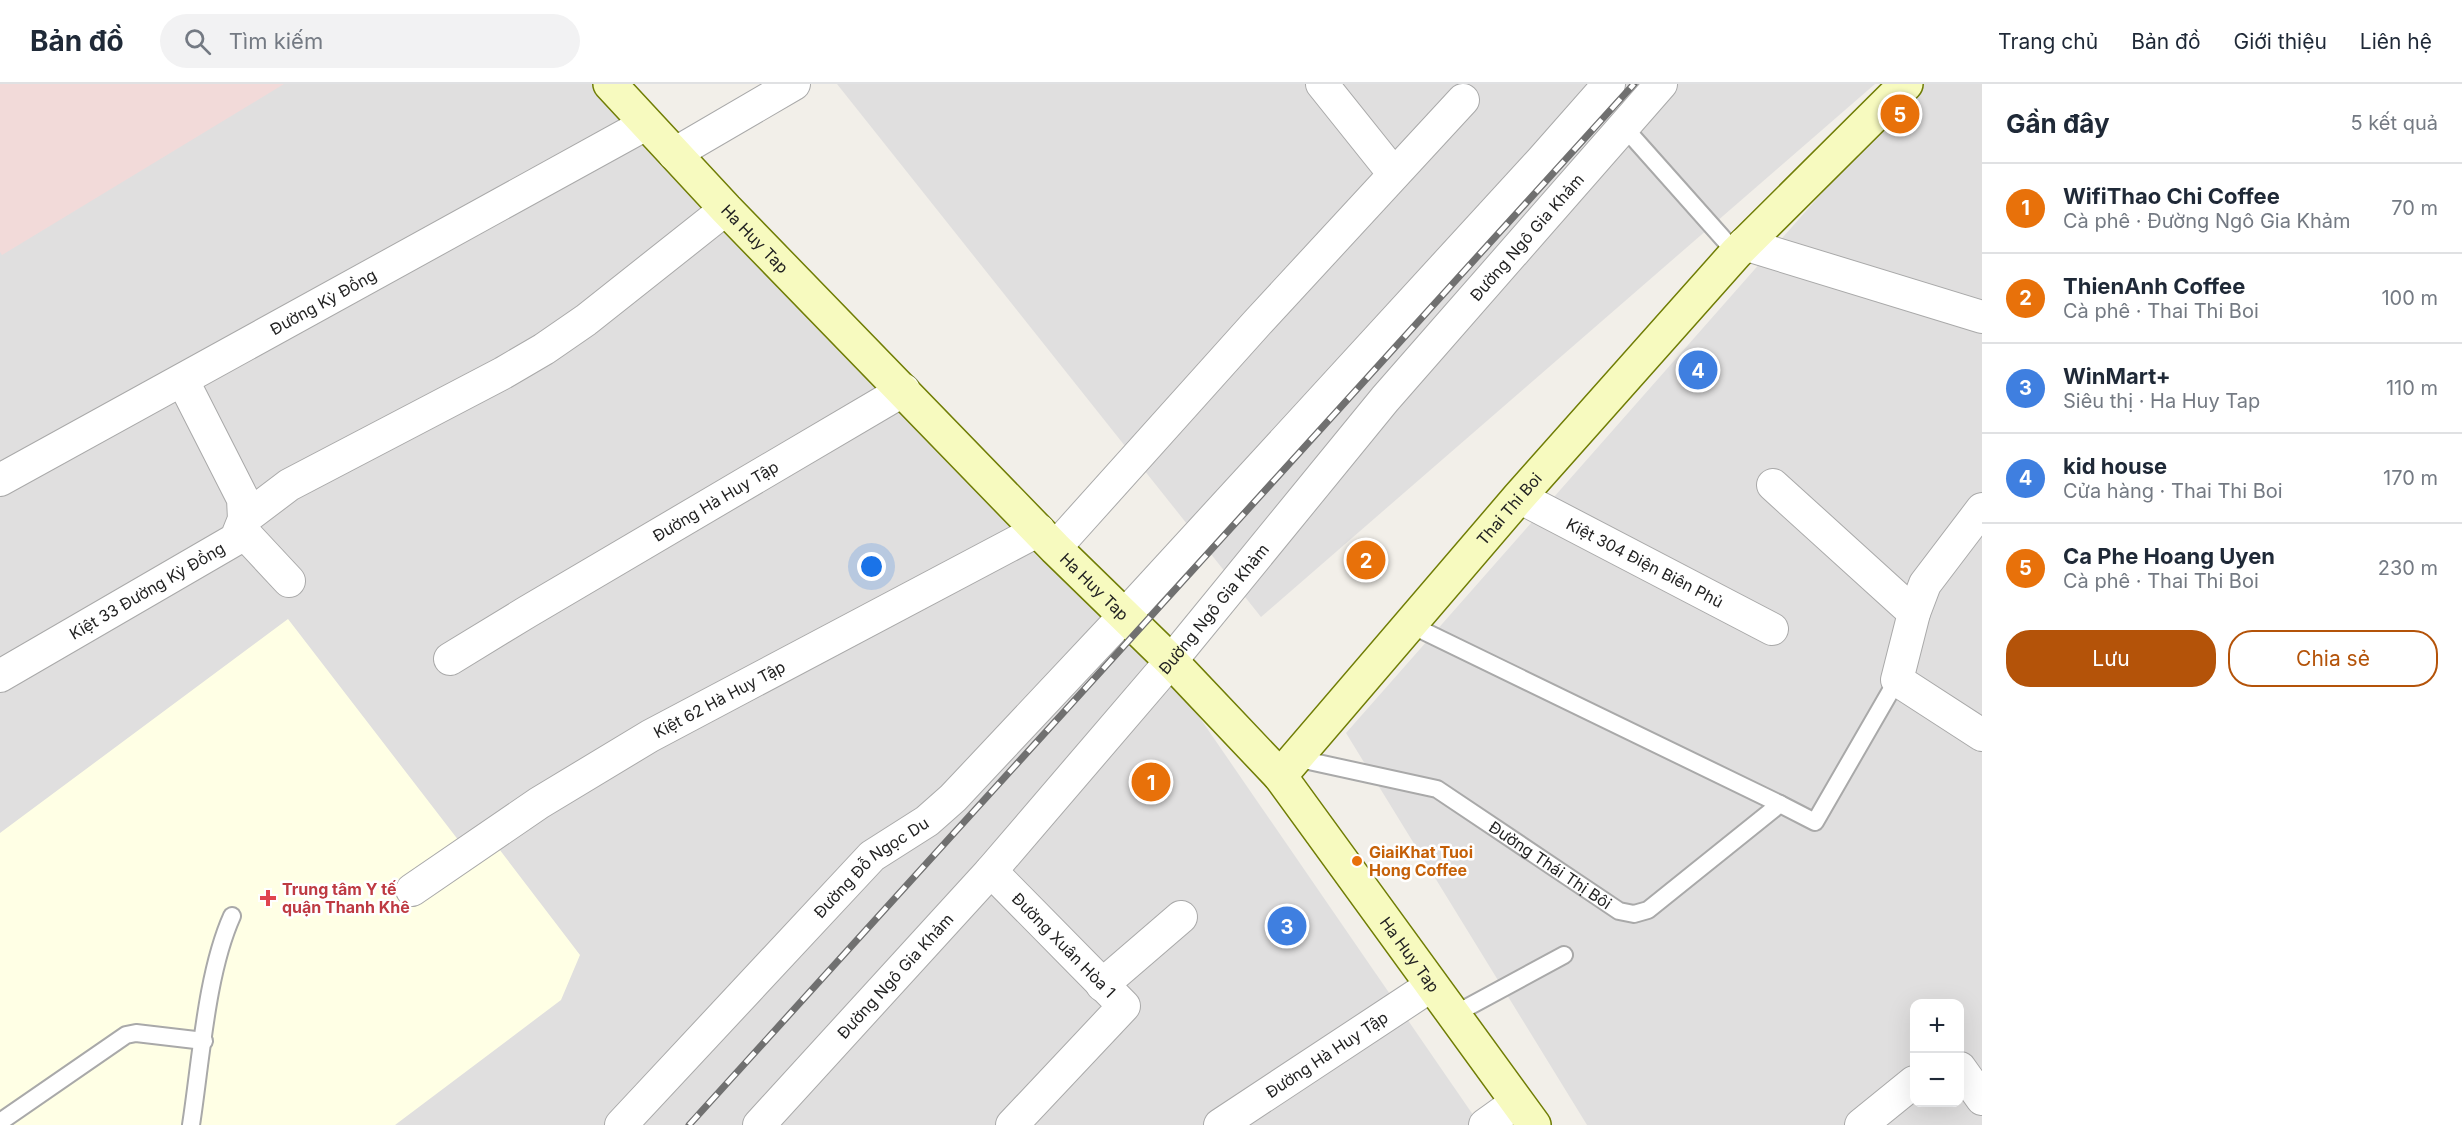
<!DOCTYPE html>
<html lang="vi">
<head>
<meta charset="utf-8">
<style>
  :root { --surface:#fff; --page:#f2f2f3; --text:#1f2937; --muted:#747a83; --line:#e0e1e3; --accent:#b45309 }
  body { margin:0; font-family:Inter,sans-serif; background:var(--page); color:var(--text) }
  .controls { position:absolute; right:18px; bottom:18px; display:grid; overflow:hidden; border-radius:12px; box-shadow:0 6px 24px #0002 }
  .controls button { width:54px; height:54px; display:grid; place-items:center; padding:0; border:0; border-bottom:2px solid var(--line); background:var(--surface); color:var(--text); font:30px sans-serif }
  .you { position:absolute; left:872px; top:483px; width:21px; height:21px; margin:-15px; border:4px solid #fff; border-radius:50%; background:#1a73e8; box-shadow:0 0 0 9px #1a73e833 }
  .badge { display:grid; place-items:center; width:39px; height:39px; border-radius:50%; background:var(--accent); color:#fff; font-size:20px; font-weight:700 }
  .pin { position:absolute; translate:-50% -50%; border:3px solid #fff; box-shadow:0 2px 6px #0006 }
  .list { margin:0; padding:0; list-style:none }
  h2 { display:flex; justify-content:space-between; align-items:center; height:78px; margin:0; padding:0 24px; font-size:26px }
  h2 small { font-size:20px; font-weight:400; color:var(--muted) }
  .list li { display:grid; grid-template-columns:39px 1fr auto; gap:18px; align-items:center; box-sizing:border-box; height:90px; padding:0 24px; border-top:2px solid var(--line) }
  .list b { display:block; font-size:22px; white-space:nowrap }
  .list p { margin:0; font-size:20px; white-space:nowrap; color:var(--muted) }
  .list em { font-size:20px; font-style:normal; color:var(--muted) }
  .actions { display:flex; gap:12px; padding:18px 24px }
  .actions a { flex:1; padding:14px 0; border:2px solid var(--accent); border-radius:24px; text-align:center; font-size:21px; color:var(--accent) }
  .actions .main { background:var(--accent); color:#fff }
  .icon { flex:none; width:33px; height:33px; fill:none; stroke:currentColor; stroke-width:2; stroke-linecap:round; stroke-linejoin:round }
  .map { position:relative; flex:none; width:1982px; height:1041px; overflow:hidden }
  header { display:flex; align-items:center; gap:36px; box-sizing:border-box; height:84px; padding:0 30px; background:var(--surface); border-bottom:2px solid var(--line) }
  header strong { font-size:28px }
  nav { display:flex; gap:33px; margin-inline-start:auto; font-size:21px }
  .search { width:420px; height:54px; background:var(--page); display:flex; align-items:center; gap:15px; box-sizing:border-box; padding:0 21px; border-radius:33px; color:var(--muted); font-size:22px }
  main { display:flex }
  aside { flex:1; background:var(--surface) }
  .map>svg:first-child { display:block }
  .residential { fill:#e0dfdf; fill-rule:evenodd }
  .commercial { fill:#f2dad9 }
  .education { fill:#ffffe5 }
  .lines { fill:none; stroke-linecap:round; stroke-linejoin:round }
  .lane-casing { stroke:#a9a9a9; stroke-width:20 }
  .street-casing { stroke:#a9a9a9; stroke-width:34 }
  .secondary-casing { stroke:#707d05; stroke-width:36 }
  .lane { stroke:#fff; stroke-width:16 }
  .street { stroke:#fff; stroke-width:32 }
  .secondary { stroke:#f7fabf; stroke-width:33 }
  .rail-casing { stroke:#707070; stroke-width:7 }
  .rail { stroke:#fff; stroke-width:4.5; stroke-dasharray:14; stroke-linecap:butt }
  .food-dot { fill:#e8710a; stroke:#fff; stroke-width:2 }
  .health-dot { fill:#e0444e; stroke:#fff; stroke-width:2 }
  .labels { text-anchor:middle; stroke-width:5; stroke-linejoin:round; paint-order:stroke }
  .street-label { font-size:16px; fill:#222; stroke:#fff }
  .food-label { font-size:16px; font-weight:bold; fill:#c56008; stroke:#fff; text-anchor:start }
  .health-label { font-size:16px; font-weight:bold; fill:#be3a42; stroke:#fff; text-anchor:start }
</style>
</head>
<body>
<header>
<strong>Bản đồ</strong>
<div class="search"><svg class="icon" aria-label="search" viewBox="0 0 24 24"><circle cx="10" cy="10" r="6"/><path d="M15 15l6 6"/></svg>Tìm kiếm</div>
<nav><a>Trang chủ</a><a>Bản đồ</a><a>Giới thiệu</a><a>Liên hệ</a></nav>
</header>
<main>
<div class="map">
<svg width="1982" height="1041" viewBox="0 0 1982 1041">
  <rect width="100%" height="100%" fill="#f2efe9"/>
  <!-- residential -->
  <g class="residential">
    <path d="M0,0H628L1138,544L1480,1041H0Z"/>
    <path d="M837,0H1875L1261,533Z"/>
    <path d="M1918,0H1982V1041H1587L1346,649ZM1914,920H1960V1018H1914Z"/>
  </g>
  <!-- commercial -->
  <path class="commercial" d="M0,0H284L2,171L0,168Z"/>
  <!-- education -->
  <path class="education" d="M288,535L459,757L480,740L580,871L561,916L395,1041H0V749Z"/>
  <g class="lines">
    <defs>
      <g id="lane">
        <path d="M1623,42L1736,169"/>
        <path d="M1409,540L1780,720"/>
        <path id="s1" d="M1295,674L1437,705L1619,827L1634,830L1648,826L1780,720L1815,738L1897,596"/>
        <path d="M1455,930L1564,871"/>
        <path d="M0,1038L126,951L136,949L204,957"/>
        <path d="M191,1041C201,977 206,890 232,832"/>
      </g>
      <g id="street">
        <path d="M1322,0L1394,90"/>
        <path d="M674,70L794,0"/>
        <path d="M1744,160L1982,233"/>
        <path id="s2" d="M0,396L646,40"/>
        <path d="M1773,401L1914,529"/>
        <path id="s3" d="M1519,413L1772,545"/>
        <path d="M1982,425L1925,500L1914,529L1897,596L1982,651"/>
        <path d="M244,435L289,401L503,289L544,265L586,236L726,125"/>
        <path d="M239,449L248,453L289,497"/>
        <path d="M1055,464L1257,239L1463,16"/>
        <path id="s4" d="M450,575L527,528L904,306"/>
        <path id="s5" d="M0,592L236,455L244,435L243,415L183,297"/>
        <path id="s6" d="M991,787L1124,922L1012,1041"/>
        <path id="s7" d="M412,806L539,719L650,652L1039,446"/>
        <path d="M1102,901L1181,833"/>
        <path d="M1960,984L1982,1015"/>
        <path id="s8" d="M621,1041L872,772L927,737L953,714L1125,531L1542,76L1609,0"/>
        <path id="s9" d="M759,1041L991,787L1171,577L1385,315L1661,0"/>
        <path id="s10" d="M1220,1041L1432,901"/>
        <path d="M1485,1041L1517,1018"/>
        <path d="M1861,1041L1914,998"/>
      </g>
      <g id="secondary">
        <path id="s11" d="M610,0L726,125L1055,464L1171,577L1280,692L1534,1041"/>
        <path id="s12" d="M1280,692L1519,413L1736,169L1906,0"/>
      </g>
    </defs>
    <!-- lane casing -->
    <use href="#lane" class="lane-casing"/>
    <!-- street casing -->
    <use href="#street" class="street-casing"/>
    <!-- secondary casing -->
    <use href="#secondary" class="secondary-casing"/>
    <!-- lane -->
    <use href="#lane" class="lane"/>
    <!-- street -->
    <use href="#street" class="street"/>
    <!-- secondary -->
    <use href="#secondary" class="secondary"/>
    <defs>
      <path id="rail" d="M689,1041L1634,0"/>
    </defs>
    <!-- rail casing -->
    <use href="#rail" class="rail-casing"/>
    <!-- rail -->
    <use href="#rail" class="rail"/>
  </g>
  <!-- markers -->
  <circle class="food-dot" cx="1357" cy="777" r="6"/>
  <path class="health-dot" d="M265 805h6v6h6v6h-6v6h-6v-6h-6v-6h6z"/>
  <g class="labels">
    <!-- street labels -->
    <g class="street-label">
      <text dy="6" stroke="none"><textPath href="#s9" startOffset="1174">Đường Ngô Gia Khảm</textPath></text>
      <text dy="6" stroke="none"><textPath href="#s11" startOffset="212">Ha Huy Tap</textPath></text>
      <text dy="6" stroke="none"><textPath href="#s2" startOffset="369">Đường Kỳ Đồng</textPath></text>
      <text dy="6" stroke="none"><textPath href="#s4" startOffset="309">Đường Hà Huy Tập</textPath></text>
      <text dy="6" stroke="none"><textPath href="#s12" startOffset="352">Thai Thi Boi</textPath></text>
      <text dy="6" stroke="none"><textPath href="#s3" startOffset="142">Kiệt 304 Điện Biên Phủ</textPath></text>
      <text dy="6" stroke="none"><textPath href="#s11" startOffset="698">Ha Huy Tap</textPath></text>
      <text dy="6" stroke="none"><textPath href="#s5" startOffset="170">Kiệt 33 Đường Kỳ Đồng</textPath></text>
      <text dy="6" stroke="none"><textPath href="#s9" startOffset="688">Đường Ngô Gia Khảm</textPath></text>
      <text dy="6" stroke="none"><textPath href="#s7" startOffset="362">Kiệt 62 Hà Huy Tập</textPath></text>
      <text dy="6" stroke="none"><textPath href="#s1" startOffset="282">Đường Thái Thị Bôi</textPath></text>
      <text dy="6" stroke="none"><textPath href="#s8" startOffset="360">Đường Đỗ Ngọc Du</textPath></text>
      <text dy="6" stroke="none"><textPath href="#s6" startOffset="104">Đường Xuân Hòa 1</textPath></text>
      <text dy="6" stroke="none"><textPath href="#s11" startOffset="1184">Ha Huy Tap</textPath></text>
      <text dy="6" stroke="none"><textPath href="#s9" startOffset="202">Đường Ngô Gia Khảm</textPath></text>
      <text dy="6" stroke="none"><textPath href="#s10" startOffset="128">Đường Hà Huy Tập</textPath></text>
    </g>
    <!-- food labels -->
    <g class="food-label">
      <text x="1369" y="774">GiaiKhat Tuoi<tspan x="1369" dy="18">Hong Coffee</tspan></text>
    </g>
    <!-- health labels -->
    <g class="health-label">
      <text x="282" y="811">Trung tâm Y tế<tspan x="282" dy="18">quận Thanh Khê</tspan></text>
    </g>
  </g>
</svg>
<div class="controls">
<button>+</button>
<button>−</button>
</div>
<div class="you"></div>
<div class="pin badge" style="left:1151px;top:698px;background:#e8710a">1</div>
<div class="pin badge" style="left:1366px;top:476px;background:#e8710a">2</div>
<div class="pin badge" style="left:1287px;top:842px;background:#3f7fe0">3</div>
<div class="pin badge" style="left:1698px;top:286px;background:#3f7fe0">4</div>
<div class="pin badge" style="left:1900px;top:30px;background:#e8710a">5</div>
</div>
<aside>
<h2>Gần đây<small>5 kết quả</small></h2>
<ul class="list">
<li><span class="badge" style="background:#e8710a">1</span><div><b>WifiThao Chi Coffee</b><p>Cà phê · Đường Ngô Gia Khảm</p></div><em>70 m</em></li>
<li><span class="badge" style="background:#e8710a">2</span><div><b>ThienAnh Coffee</b><p>Cà phê · Thai Thi Boi</p></div><em>100 m</em></li>
<li><span class="badge" style="background:#3f7fe0">3</span><div><b>WinMart+</b><p>Siêu thị · Ha Huy Tap</p></div><em>110 m</em></li>
<li><span class="badge" style="background:#3f7fe0">4</span><div><b>kid house</b><p>Cửa hàng · Thai Thi Boi</p></div><em>170 m</em></li>
<li><span class="badge" style="background:#e8710a">5</span><div><b>Ca Phe Hoang Uyen</b><p>Cà phê · Thai Thi Boi</p></div><em>230 m</em></li>
</ul>
<div class="actions"><a class="main">Lưu</a><a>Chia sẻ</a></div>
</aside>
</main>
</body>
</html>
